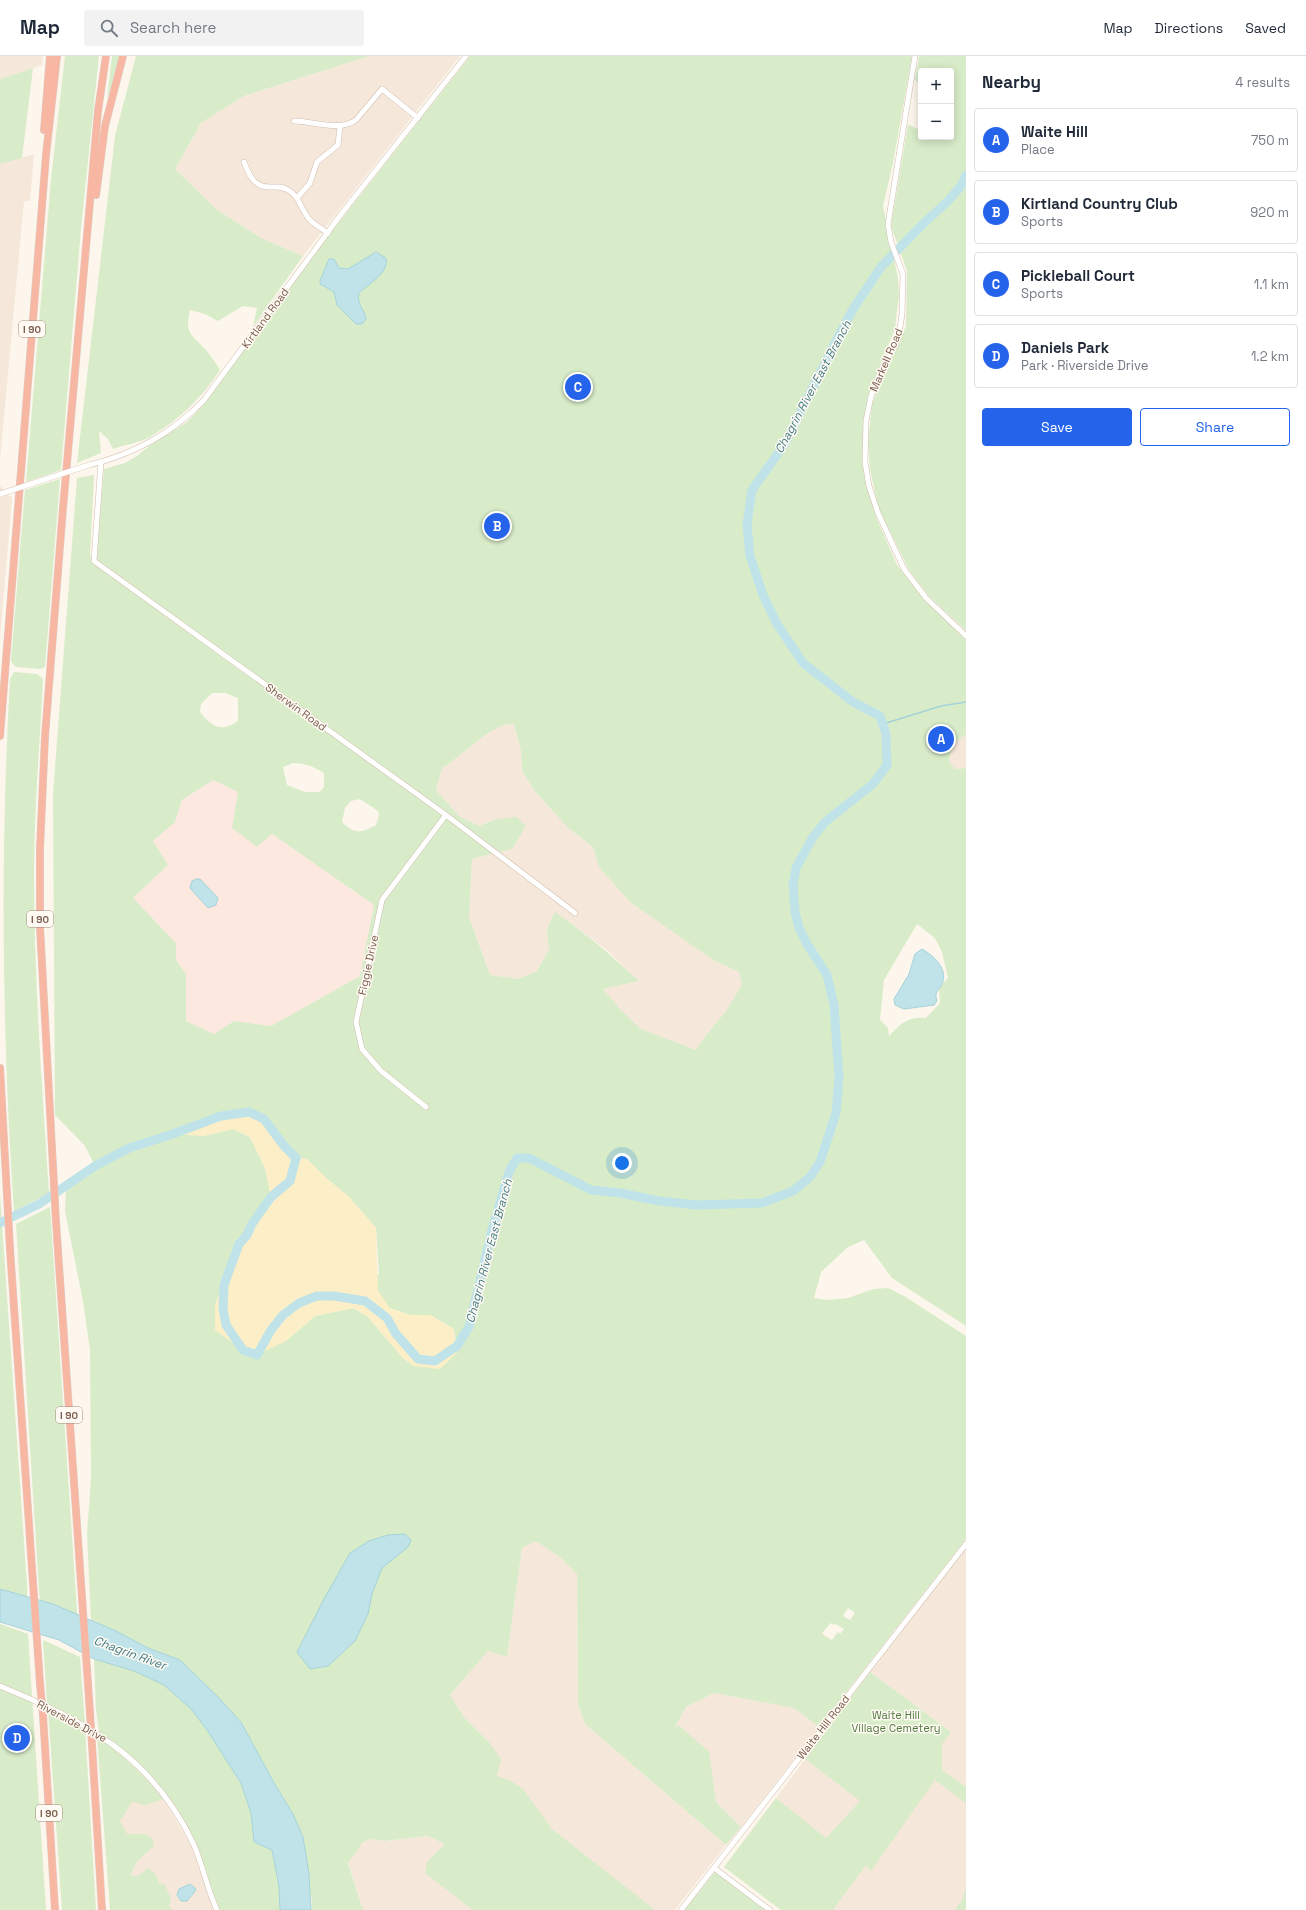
<!DOCTYPE html>
<html lang="en">
<head>
<meta charset="utf-8">
<style>
  :root { --surface:#fff; --page:#f2f2f3; --text:#1f2937; --muted:#747a83; --line:#e0e1e3; --accent:#2563eb }
  body { margin:0; font-family:"Space Grotesk",sans-serif; background:var(--page); color:var(--text) }
  .controls { position:absolute; right:12px; top:12px; display:grid; overflow:hidden; border-radius:4px; box-shadow:0 2px 10px #0003 }
  .controls button { width:36px; height:36px; display:grid; place-items:center; padding:0; border:0; border-bottom:1px solid var(--line); background:var(--surface); color:var(--text); font:20px sans-serif }
  .you { position:absolute; left:622px; top:1107px; width:14px; height:14px; margin:-10px; border:3px solid #fff; border-radius:50%; background:#1a73e8; box-shadow:0 0 0 6px #1a73e833 }
  .badge { display:grid; place-items:center; width:26px; height:26px; border-radius:50%; background:var(--accent); color:#fff; font-size:13px; font-weight:700 }
  .pin { position:absolute; translate:-50% -50%; border:2px solid #fff; box-shadow:0 1px 4px #0006 }
  .list { margin:0; padding:0; list-style:none }
  h2 { display:flex; justify-content:space-between; align-items:center; height:52px; margin:0; padding:0 16px; font-size:17px }
  h2 small { font-size:13px; font-weight:400; color:var(--muted) }
  .list li { display:grid; grid-template-columns:26px 1fr auto; gap:12px; align-items:center; box-sizing:border-box; height:64px; margin:0 8px 8px; padding:0 8px; border:1px solid var(--line); border-radius:4px }
  .list b { display:block; font-size:15px; white-space:nowrap }
  .list p { margin:0; font-size:13px; white-space:nowrap; color:var(--muted) }
  .list em { font-size:13px; font-style:normal; color:var(--muted) }
  .actions { display:flex; gap:8px; padding:12px 16px }
  .actions a { flex:1; padding:9px 0; border:1px solid var(--accent); border-radius:4px; text-align:center; font-size:14px; color:var(--accent) }
  .actions .main { background:var(--accent); color:#fff }
  .icon { flex:none; width:22px; height:22px; fill:none; stroke:currentColor; stroke-width:2; stroke-linecap:round; stroke-linejoin:round }
  .map { position:relative; flex:none; width:966px; height:1854px; overflow:hidden }
  header { display:flex; align-items:center; gap:24px; box-sizing:border-box; height:56px; padding:0 20px; background:var(--surface); border-bottom:1px solid var(--line) }
  header strong { font-size:19px }
  nav { display:flex; gap:22px; margin-inline-start:auto; font-size:14px }
  .search { width:280px; height:36px; background:var(--page); display:flex; align-items:center; gap:10px; box-sizing:border-box; padding:0 14px; border-radius:4px; color:var(--muted); font-size:15px }
  main { display:flex }
  aside { flex:1; background:var(--surface) }
  .map>svg:first-child { display:block }
  .residential { fill:#f5e8da }
  .commercial { fill:#fde8e0 }
  .green { fill:#d8ecc9; fill-rule:evenodd }
  .sand { fill:#fcefc7 }
  .water { fill:#bfe3e8; stroke:#a5d3da }
  .lines { fill:none; stroke-linecap:round; stroke-linejoin:round }
  .stream { stroke:#a5d3da; stroke-width:1.5 }
  .river { stroke:#bfe3e8; stroke-width:9 }
  .minor-casing { stroke:#d1beb0; stroke-width:6 }
  .highway-casing { stroke:#dad1cd; stroke-width:8 }
  .minor { stroke:#fff; stroke-width:5 }
  .highway { stroke:#f7b7a3; stroke-width:7 }
  .minor-bridge-casing { stroke:#d1beb0; stroke-width:6; stroke-linecap:butt }
  .highway-bridge-casing { stroke:#dad1cd; stroke-width:8; stroke-linecap:butt }
  .minor-bridge { stroke:#fff; stroke-width:5 }
  .highway-bridge { stroke:#f7b7a3; stroke-width:7 }
  .labels { text-anchor:middle; stroke-width:3; stroke-linejoin:round; paint-order:stroke }
  .shield { fill:#fffaf3; stroke:#a28b7f; stroke-width:1 }
  .shield-label { font-size:10px; font-weight:bold; fill:#7a5c4d }
  .street-label { font-size:11px; fill:#7a5c4d; stroke:#fffaf3 }
  .park-label { font-size:11px; fill:#537a41; stroke:#fffaf3 }
  .water-label { font-size:12px; font-style:italic; fill:#437c86; stroke:#fffaf3 }
</style>
</head>
<body>
<header>
<strong>Map</strong>
<div class="search"><svg class="icon" aria-label="search" viewBox="0 0 24 24"><circle cx="10" cy="10" r="6"/><path d="M15 15l6 6"/></svg>Search here</div>
<nav><a>Map</a><a>Directions</a><a>Saved</a></nav>
</header>
<main>
<div class="map">
<svg width="966" height="1854" viewBox="0 0 966 1854">
  <rect width="100%" height="100%" fill="#fdf6ec"/>
  <!-- residential -->
  <g class="residential">
    <path d="M0,0H43L42,9L0,23Z"/>
    <path d="M369,0H460L303,200L261,182L216,153L175,113L201,67L244,40Z"/>
    <path d="M34,98L30,145H24L0,404V108Z"/>
    <path d="M0,430L12,442L0,583Z"/>
    <path d="M514,668L521,695L522,715L534,734L567,771L593,791L599,811L630,846L713,904L739,916L743,929L726,955L707,978L696,994L641,973L620,953L602,933L638,925L608,895L575,870L555,857L547,873L549,894L537,915L518,923L490,919L469,861L472,803L512,793L496,763L479,770L459,760L436,734L442,713L488,677L503,669Z"/>
    <path d="M966,679V712L956,713L949,706L951,690L961,681Z"/>
    <path d="M536,1485L561,1502L577,1518L578,1648L585,1668L726,1789L675,1854H363L348,1806L363,1786L370,1782L385,1785L428,1780L489,1686L464,1661L450,1639L488,1595L507,1601L522,1492Z"/>
    <path d="M966,1492V1854H781L724,1811L842,1654L951,1676L870,1616Z"/>
    <path d="M714,1637L794,1652L819,1671L741,1771L716,1746L712,1724L675,1671L686,1651Z"/>
    <path d="M117,1695L151,1727L166,1747L191,1789L214,1854H110Z"/>
  </g>
  <!-- commercial -->
  <path class="commercial" d="M213,724L238,736L272,778L374,849L360,920L271,970L234,965L214,978L186,965V918L176,904V887L133,842L168,809L153,785L175,766L182,744Z"/>
  <!-- green -->
  <g class="green">
    <path d="M65,0H99L81,172L61,414L26,426L51,123Z"/>
    <path d="M112,0H120L107,44Z"/>
    <path d="M136,0H369L244,40L201,67L175,113L216,153L261,182L303,200L253,271L257,252L243,250L218,265L205,258L190,254C184,277 192,279 206,294C211,300 216,307 220,314C202,342 178,365 148,382C138,387 124,389 113,393L108,383L99,375L101,397L77,407L115,80Z"/>
    <path d="M470,0H912L893,107L883,150L898,222L899,238L895,273L872,328L864,363L862,407L876,461L897,509L924,543L966,584V679C953,684 951,694 949,706L956,713L966,712V1270L892,1222L864,1184L848,1191L821,1216L814,1242L828,1244L848,1242L873,1233L888,1232L904,1240L966,1280V1483L819,1671L794,1652L714,1637L686,1651L675,1671L680,1670L709,1696L716,1746L741,1771L726,1789L585,1668L578,1648L577,1518L561,1502L536,1485L522,1492L507,1601L488,1595L450,1639L464,1661L489,1686L501,1703L497,1720L511,1725L524,1734L552,1773L655,1854H473L425,1817L427,1806L445,1788L428,1780L385,1785L370,1783L363,1786L348,1807L363,1854H311L312,1845L293,1758L274,1727L241,1666L180,1604L148,1592L116,1575L91,1564L87,1477L91,1423L90,1294L83,1245L65,1155L66,1131L95,1110L85,1090L55,1059L53,738L77,422L94,419L90,500L104,515L241,615L394,720L96,503L104,413L125,407L137,400L149,390L187,366L204,348L317,194ZM212,637H225L238,642V665C222,677 212,671 200,656L201,648ZM514,668L521,695L522,715L534,734L567,771L593,791L599,811L630,846L713,904L739,916L742,929L726,955L707,978L696,994L641,973L620,953L603,933L639,925C612,900 586,877 555,856L547,873L549,894L537,915L518,923L490,919L469,861L472,803L512,793L526,770L517,761L496,763L479,770L459,760L436,734L442,713L488,677L503,669ZM293,707C304,707 315,711 324,717V731L320,736H305L287,729L283,711ZM213,724L238,736L232,772L257,791L272,778L374,849L360,920L271,970L234,965L214,978L186,965V918L176,904V887L133,842L168,809L153,785L175,766L182,744ZM360,743L378,755L379,759L376,769C361,777 355,779 342,766L345,752L351,745ZM917,868L935,882L942,896L948,922L939,932L940,947L926,962C908,960 900,968 889,980L888,972L880,964L884,924ZM264,1063L284,1090L296,1102L307,1103L326,1122L349,1141L376,1172L379,1218L235,1233L390,1252L410,1259H430L454,1273L457,1297L414,1310L403,1302L367,1260L353,1252L315,1260L286,1285L215,1249L239,1189L247,1179L252,1168L271,1141L265,1112L250,1081L233,1073L204,1080ZM848,1552L855,1557L850,1564L843,1560ZM831,1567L835,1569L836,1568L844,1573L840,1578L838,1576L832,1584L825,1580L822,1577Z"/>
    <path d="M919,0H966V575L928,539L909,514L878,451L870,413L868,386L872,349L883,315L895,295L906,270L907,215L891,170L908,68L921,75V81H951V15H921V28L915,24Z"/>
    <path d="M33,12L22,102L0,108V23Z"/>
    <path d="M60,423L45,611L41,613L16,611L12,607L11,604L25,434Z"/>
    <path d="M14,616L37,618L43,623C40,687 34,752 34,816C34,924 42,1030 49,1137L14,1156C2,979 0,800 10,623Z"/>
    <path d="M0,1139L27,1529V1541L0,1533Z"/>
    <path d="M50,1151L78,1570L41,1553L39,1534L16,1168Z"/>
    <path d="M0,1568L28,1578L46,1854H0Z"/>
    <path d="M43,1584L80,1601L85,1667L47,1648Z"/>
    <path d="M94,1603L134,1615L164,1629L191,1653L220,1691L241,1727L251,1757L254,1786L272,1794L279,1830L280,1854H220L212,1837L195,1788L176,1751L148,1718L99,1675L96,1654Z"/>
    <path d="M870,1616L951,1676L942,1688V1714L966,1731V1747L935,1724L871,1815L866,1809L833,1854H781L724,1811L776,1742L826,1782L860,1745L805,1703Z"/>
    <path d="M48,1653L85,1672L96,1854H62Z"/>
    <path d="M97,1680C122,1698 144,1719 163,1743L146,1749L132,1746L120,1765L127,1778H145L151,1781L154,1787L153,1791L137,1805L130,1819L138,1820L148,1812L156,1819L159,1827L165,1829L171,1843L169,1851L173,1854H110Z"/>
    <path d="M715,1816L766,1854H684Z"/>
    <path d="M966,1831V1854H955L963,1842Z"/>
  </g>
  <!-- sand -->
  <path class="sand" d="M249,1056L264,1063L284,1090L296,1102L307,1103L326,1122L349,1141L376,1172L378,1235L390,1252L410,1259H430L454,1273L457,1297L440,1313L414,1310L403,1302L367,1260L353,1252L315,1260L286,1285L257,1299L243,1294L215,1274V1249L239,1188L247,1179L252,1168L271,1141L265,1112L250,1081L233,1073L204,1080L173,1078L221,1060Z"/>
  <!-- water -->
  <g class="water">
    <path d="M376,196L386,202C389,218 369,227 359,237C356,249 365,253 366,263L362,268H356L337,249L334,236L320,228V225L329,203H334L339,212L348,213Z"/>
    <path d="M497,459L505,464L500,468L507,472L503,478L497,474L494,479L487,475Z"/>
    <path d="M196,823H200L218,842L216,849L208,852L190,832L192,825Z"/>
    <path d="M922,893C933,899 949,913 942,928C938,936 934,936 937,945L934,949L904,953L895,949L894,943L909,918L915,898Z"/>
    <path d="M405,1478L411,1484L408,1491L382,1512L372,1538L368,1558L355,1585L328,1610L310,1613L297,1596L324,1543L350,1497L369,1485L388,1479Z"/>
    <path d="M0,1533L53,1548L116,1575L148,1592L180,1604L218,1641L241,1666L274,1727L293,1758L303,1781L309,1818L311,1854H280L279,1830L272,1794L254,1786L251,1757L241,1727L207,1674L191,1653L164,1629L134,1615L94,1603L59,1584L0,1566Z"/>
    <path d="M190,1828L196,1833L193,1838L187,1845H181L177,1839L179,1833Z"/>
  </g>
  <g class="lines">
    <!-- stream -->
    <path class="stream" d="M883,668L941,650L966,646"/>
    <!-- river -->
    <path class="river" d="M0,1167L39,1148L95,1110L129,1092L170,1079L221,1060L249,1056L264,1063L284,1090L296,1102L290,1125L271,1141L252,1168L247,1179L239,1188L224,1229L223,1253L226,1269L243,1294L257,1299L271,1274L283,1259L299,1247L317,1240H334L365,1245L387,1262L396,1278L418,1303L435,1305L457,1290L469,1271L492,1174L509,1116L517,1102H529L591,1134L620,1137L659,1145L697,1149L762,1147L793,1135L810,1121L820,1106L836,1057L839,1021L834,949L827,919L807,888L799,872L795,856L793,829L796,812L813,781L825,766L873,728L887,709L886,678L880,660L853,646L803,607L777,568L763,539L750,500L747,469L752,434L784,389L838,281L853,253L881,211L924,167L947,146L961,130L966,119"/>
    <defs>
      <g id="minor">
        <path d="M915,0L888,168L891,186L903,218L902,258L899,278L896,288L881,314L871,340L866,365L865,406L869,430L878,457L904,513L926,542L966,580"/>
        <path d="M294,65C313,65 339,76 356,64L382,33L418,62"/>
        <path d="M244,106C249,119 254,132 271,131C278,131 282,130 288,134C300,140 301,155 310,164C315,169 322,173 328,177"/>
        <path d="M297,142L310,127L317,106L338,89L340,70"/>
        <path d="M101,406L94,505L446,759L575,857"/>
        <path d="M89,409C132,399 173,377 204,344L342,157L466,0"/>
        <path d="M426,1051L381,1015L362,993L356,966L382,844L446,759"/>
        <path d="M0,1630C86,1665 153,1701 194,1789C203,1810 207,1833 217,1854"/>
        <path d="M714,1812L770,1854"/>
        <path d="M681,1854L966,1488"/>
      </g>
      <g id="highway">
        <path d="M44,74L50,0"/>
        <path d="M96,139L105,70L123,0"/>
        <path d="M0,680L46,99L57,0"/>
        <path d="M0,1012L10,1193L40,1628"/>
        <path d="M90,1657L56,1166L40,871V793L45,680L63,452L98,55L106,0"/>
        <path d="M43,1659L55,1854"/>
        <path d="M92,1689L102,1854"/>
      </g>
    </defs>
    <!-- minor casing -->
    <use href="#minor" class="minor-casing"/>
    <!-- highway casing -->
    <use href="#highway" class="highway-casing"/>
    <!-- minor -->
    <use href="#minor" class="minor"/>
    <!-- highway -->
    <use href="#highway" class="highway"/>
    <defs>
      <path id="minor-bridge" d="M0,438L89,409"/>
      <g id="highway-bridge">
        <path d="M40,1628L43,1659"/>
        <path d="M90,1657L92,1689"/>
      </g>
    </defs>
    <!-- minor-bridge casing -->
    <use href="#minor-bridge" class="minor-bridge-casing"/>
    <!-- highway-bridge casing -->
    <use href="#highway-bridge" class="highway-bridge-casing"/>
    <!-- minor-bridge -->
    <use href="#minor-bridge" class="minor-bridge"/>
    <!-- highway-bridge -->
    <use href="#highway-bridge" class="highway-bridge"/>
  </g>
  <g class="labels">
    <!-- shield labels -->
    <g class="shield">
      <rect x="19" y="265" width="26" height="16" rx="3"/>
      <rect x="27" y="855" width="26" height="16" rx="3"/>
      <rect x="56" y="1351" width="26" height="16" rx="3"/>
      <rect x="36" y="1749" width="26" height="16" rx="3"/>
    </g>
    <g class="shield-label">
      <text x="32" y="277">I 90</text>
      <text x="40" y="867">I 90</text>
      <text x="69" y="1363">I 90</text>
      <text x="49" y="1761">I 90</text>
    </g>
    <!-- street labels -->
    <g class="street-label">
      <text transform="translate(265 262) rotate(-54)" y="4">Kirtland Road</text>
      <text transform="translate(886 304) rotate(-67)" y="4">Markell Road</text>
      <text transform="translate(296 651) rotate(36)" y="4">Sherwin Road</text>
      <text transform="translate(368 909) rotate(-78)" y="4">Figgie Drive</text>
      <text transform="translate(72 1665) rotate(28)" y="4">Riverside Drive</text>
      <text transform="translate(823 1671) rotate(-52)" y="4">Waite Hill Road</text>
    </g>
    <!-- park labels -->
    <g class="park-label">
      <text x="896" y="1663">Waite Hill<tspan x="896" dy="13">Village Cemetery</tspan></text>
    </g>
    <!-- water labels -->
    <g class="water-label">
      <text transform="translate(813 331) rotate(-62)" y="4">Chagrin River East Branch</text>
      <text transform="translate(489 1195) rotate(-75)" y="4">Chagrin River East Branch</text>
      <text transform="translate(130 1597) rotate(20)" y="4">Chagrin River</text>
    </g>
  </g>
</svg>
<div class="controls">
<button>+</button>
<button>−</button>
</div>
<div class="you"></div>
<div class="pin badge" style="left:941px;top:683px">A</div>
<div class="pin badge" style="left:497px;top:470px">B</div>
<div class="pin badge" style="left:578px;top:331px">C</div>
<div class="pin badge" style="left:17px;top:1682px">D</div>
</div>
<aside>
<h2>Nearby<small>4 results</small></h2>
<ul class="list">
<li><span class="badge">A</span><div><b>Waite Hill</b><p>Place</p></div><em>750 m</em></li>
<li><span class="badge">B</span><div><b>Kirtland Country Club</b><p>Sports</p></div><em>920 m</em></li>
<li><span class="badge">C</span><div><b>Pickleball Court</b><p>Sports</p></div><em>1.1 km</em></li>
<li><span class="badge">D</span><div><b>Daniels Park</b><p>Park · Riverside Drive</p></div><em>1.2 km</em></li>
</ul>
<div class="actions"><a class="main">Save</a><a>Share</a></div>
</aside>
</main>
</body>
</html>
